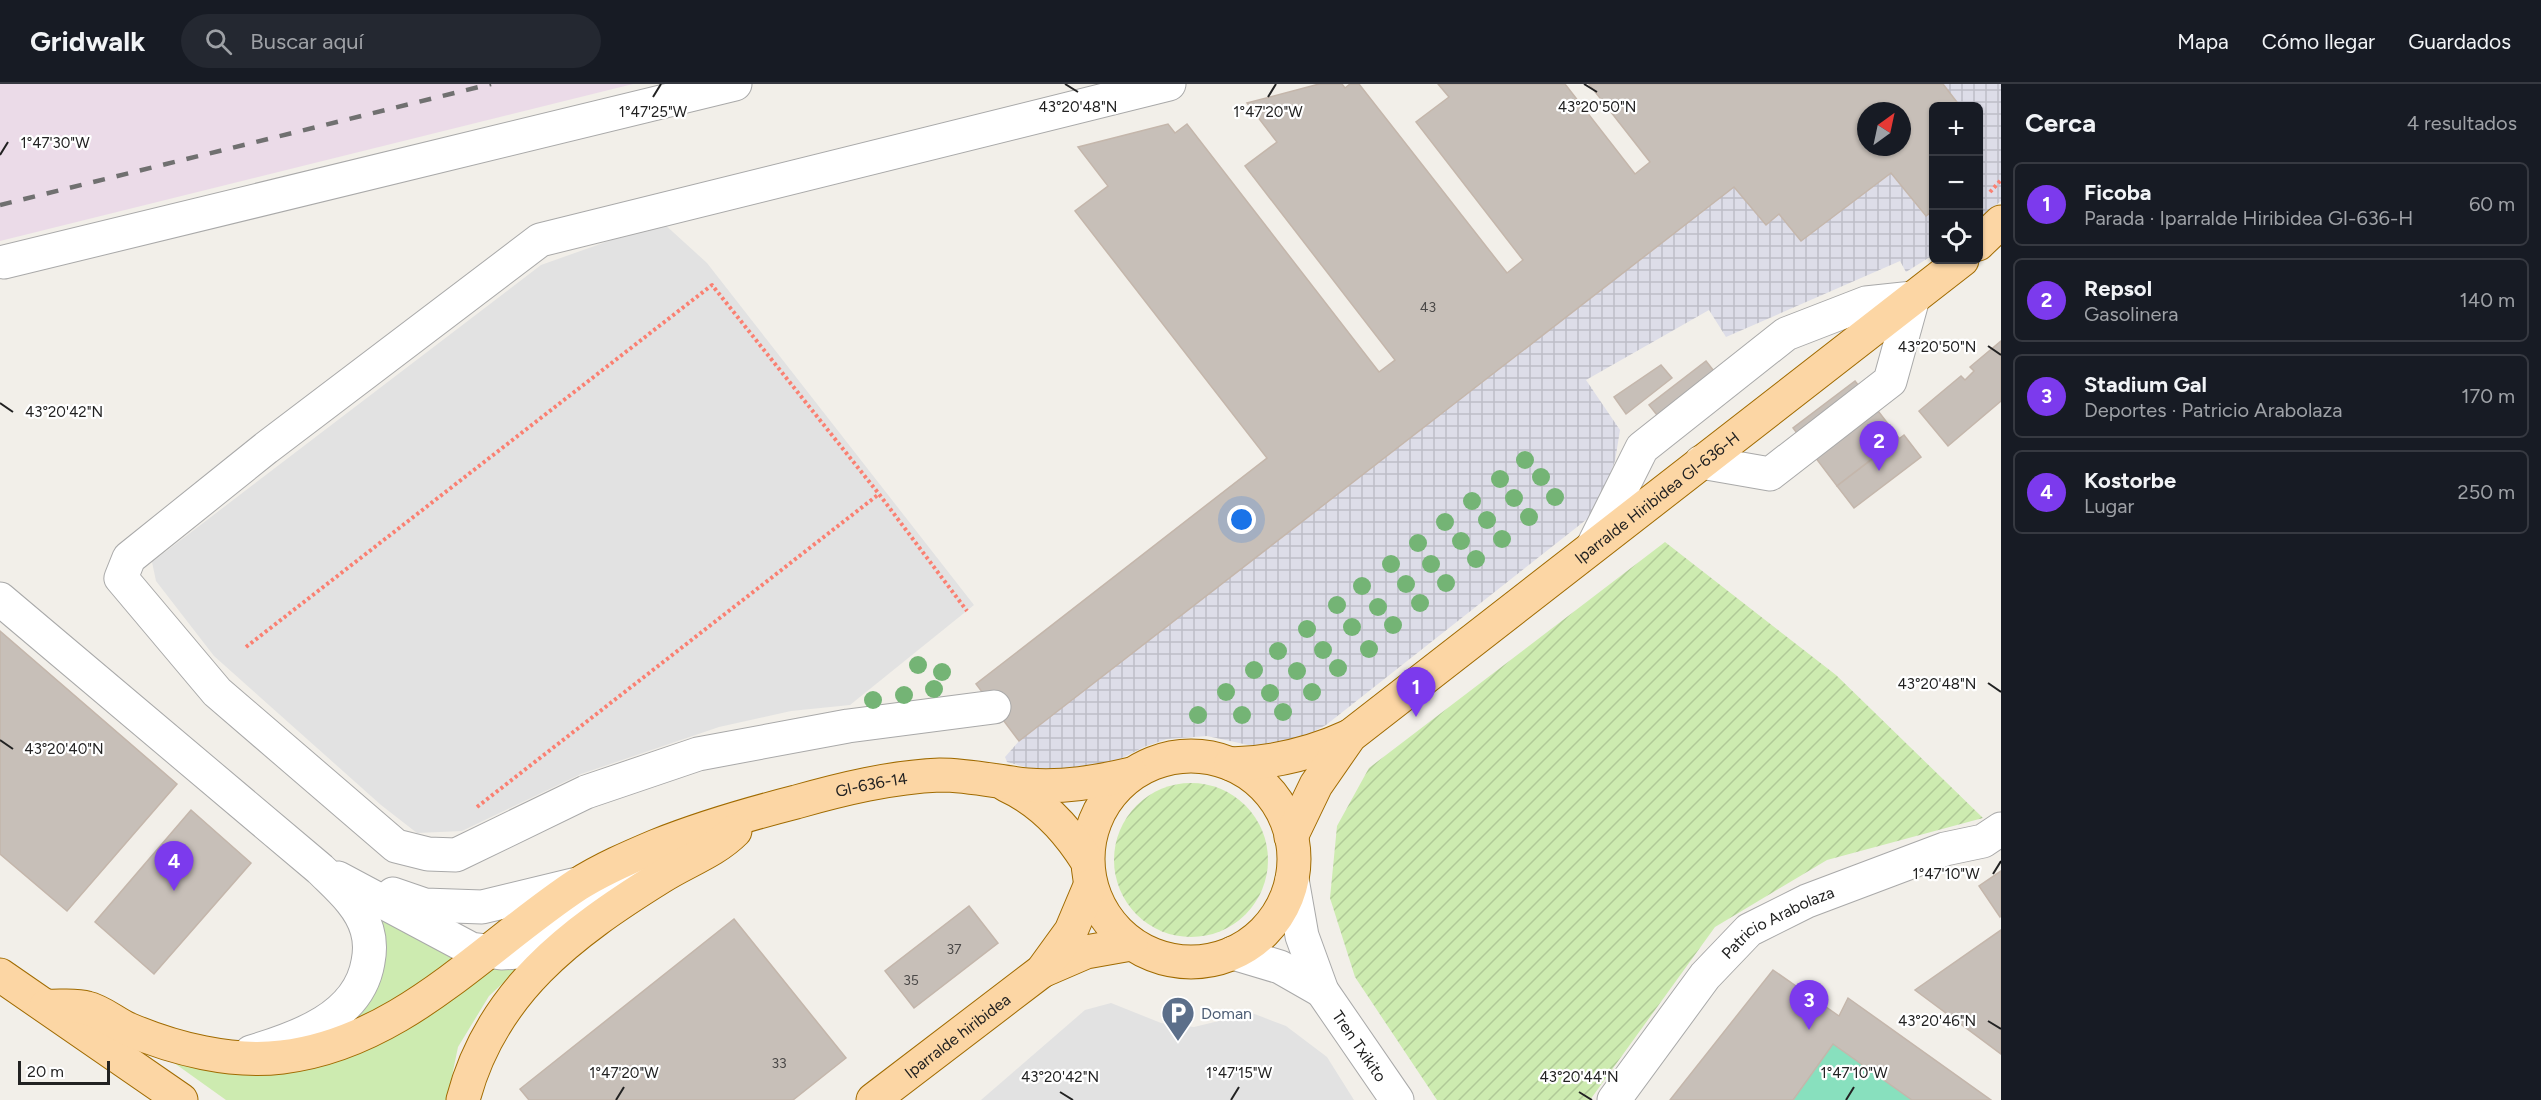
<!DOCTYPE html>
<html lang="es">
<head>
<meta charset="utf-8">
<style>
  :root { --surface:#171b24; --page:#242831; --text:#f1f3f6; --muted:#9ea1a6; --line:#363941; --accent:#7c3aed }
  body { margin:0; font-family:Figtree,sans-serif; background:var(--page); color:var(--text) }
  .controls { position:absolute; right:18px; top:18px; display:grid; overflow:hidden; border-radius:9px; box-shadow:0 2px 4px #0004 }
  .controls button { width:54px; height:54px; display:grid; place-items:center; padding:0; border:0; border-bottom:2px solid var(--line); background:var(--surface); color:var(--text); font:30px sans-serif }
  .compass { position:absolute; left:1857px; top:18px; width:54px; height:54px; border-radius:50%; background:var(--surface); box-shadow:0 2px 4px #0004; rotate:33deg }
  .scale { position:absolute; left:18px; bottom:15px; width:92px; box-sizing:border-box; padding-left:6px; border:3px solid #222; border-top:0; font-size:16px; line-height:21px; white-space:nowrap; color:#222; -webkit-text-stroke:4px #fff; paint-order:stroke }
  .you { position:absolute; left:1242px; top:436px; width:21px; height:21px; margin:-15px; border:4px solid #fff; border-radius:50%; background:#1a73e8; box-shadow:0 0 0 9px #1a73e833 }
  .badge { display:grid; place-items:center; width:39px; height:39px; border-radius:50%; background:var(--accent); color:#fff; font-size:20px; font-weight:700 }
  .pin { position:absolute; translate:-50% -50px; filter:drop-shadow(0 2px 3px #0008) }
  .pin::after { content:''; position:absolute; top:32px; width:21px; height:18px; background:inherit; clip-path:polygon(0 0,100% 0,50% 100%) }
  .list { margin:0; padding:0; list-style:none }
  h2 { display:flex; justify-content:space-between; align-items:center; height:78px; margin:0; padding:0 24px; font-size:26px }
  h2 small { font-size:20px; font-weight:400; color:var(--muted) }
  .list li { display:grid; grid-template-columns:39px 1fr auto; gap:18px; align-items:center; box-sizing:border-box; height:84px; margin:0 12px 12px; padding:0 12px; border:2px solid var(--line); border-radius:9px }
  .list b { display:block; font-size:22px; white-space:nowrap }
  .list p { margin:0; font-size:20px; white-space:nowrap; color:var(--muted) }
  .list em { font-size:20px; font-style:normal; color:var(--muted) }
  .icon { flex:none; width:33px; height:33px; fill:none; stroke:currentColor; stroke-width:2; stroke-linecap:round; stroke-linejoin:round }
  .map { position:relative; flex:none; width:2001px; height:1016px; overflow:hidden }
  header { display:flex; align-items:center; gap:36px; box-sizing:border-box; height:84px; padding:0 30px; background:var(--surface); border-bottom:2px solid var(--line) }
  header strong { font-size:28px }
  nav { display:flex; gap:33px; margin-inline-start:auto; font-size:21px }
  .search { width:420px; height:54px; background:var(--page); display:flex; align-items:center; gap:15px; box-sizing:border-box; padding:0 21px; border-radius:33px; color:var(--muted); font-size:22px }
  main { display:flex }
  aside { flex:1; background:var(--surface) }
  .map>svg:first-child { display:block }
  .railway { fill:#ebdbe8 }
  .grass { fill:#cdebb0 }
  .garden { fill:url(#garden-furrows) }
  .pitch { fill:#88e0be }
  .parking { fill:#e2e2e2 }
  .plaza { fill:url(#plaza-grid) }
  .building { fill:#c7bfb8; stroke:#c4b6ab; stroke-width:1.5; fill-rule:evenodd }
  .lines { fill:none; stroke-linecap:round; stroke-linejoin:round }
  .minor-casing { stroke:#a9a9a9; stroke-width:35 }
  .major-casing { stroke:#a06b00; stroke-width:35 }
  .path { stroke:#fa8072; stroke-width:4; stroke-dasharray:3 3; stroke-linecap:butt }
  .minor { stroke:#fff; stroke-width:33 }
  .major { stroke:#fcd6a4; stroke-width:33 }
  .rail { stroke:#707070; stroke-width:4.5; stroke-dasharray:12 12; stroke-linecap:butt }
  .tree { fill:#74b475 }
  .ticks { fill:none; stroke:#222; stroke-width:2 }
  .labels { text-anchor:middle; stroke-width:4.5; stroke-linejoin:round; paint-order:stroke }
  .number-label { font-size:14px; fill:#4b4948 }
  .street-label { font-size:16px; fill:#222; stroke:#fff }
  .service-label { font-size:16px; fill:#4e5e75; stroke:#fff; text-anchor:start }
  .ticks-label { font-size:15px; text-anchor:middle; fill:#222; stroke:#fff; stroke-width:4.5; stroke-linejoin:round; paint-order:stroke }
</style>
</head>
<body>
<header>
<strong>Gridwalk</strong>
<div class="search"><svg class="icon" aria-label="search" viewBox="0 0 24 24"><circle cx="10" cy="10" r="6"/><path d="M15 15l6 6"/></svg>Buscar aquí</div>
<nav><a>Mapa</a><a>Cómo llegar</a><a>Guardados</a></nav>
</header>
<main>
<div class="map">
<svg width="2001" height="1016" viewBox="0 0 2001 1016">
  <defs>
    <pattern id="garden-furrows" width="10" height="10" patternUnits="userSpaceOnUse" patternTransform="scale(1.5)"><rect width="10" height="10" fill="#cdebb0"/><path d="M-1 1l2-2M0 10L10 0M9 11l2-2" fill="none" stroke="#b0c997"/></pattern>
    <pattern id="plaza-grid" width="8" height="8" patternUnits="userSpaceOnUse" patternTransform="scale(1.5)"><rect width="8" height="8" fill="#dddde8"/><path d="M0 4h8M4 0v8" fill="none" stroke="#bdbdc7"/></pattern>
  </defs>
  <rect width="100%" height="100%" fill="#f2efe9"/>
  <!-- railway -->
  <path class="railway" d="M0,0H633L0,157Z"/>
  <!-- grass -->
  <g class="grass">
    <path d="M376,832L464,872L427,900L325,951Z"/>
    <path d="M532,872L489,912L458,963L447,1016H226L170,976L244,985L489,877Z"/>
  </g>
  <!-- garden -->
  <g class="garden">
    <path d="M1665,458L1836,591L1983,734L1827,776L1715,843L1590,1016H1437L1355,893L1330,814L1337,742L1369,684Z"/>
    <circle cx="1191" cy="776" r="77"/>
  </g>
  <!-- pitch -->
  <path class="pitch" d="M1833,960L1912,1016H1793Z"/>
  <!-- parking -->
  <g class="parking">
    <path d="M662,138L707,179L974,521L850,621L791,627L719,643L581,690L462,747L417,749L381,721L214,572L156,497L152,478L541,181Z"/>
    <path d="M1111,919L1161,939L1194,943L1252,929L1286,942L1327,973L1354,1016H981L1085,926Z"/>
  </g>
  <!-- plaza -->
  <g class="plaza">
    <path d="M1943,0H2001V117L1979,136V91L1982,88L1979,83L1978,22H1960Z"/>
    <path d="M1891,89L1925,132L1933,126V171L1906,188L1900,177L1726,253L1709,226L1586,296L1620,346L1615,377L1600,418L1591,432L1326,641L1305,652L1276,660L1253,662L1207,652L1167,655L1144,663L1108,681L1057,692L1007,678L1005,673L1019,657L1734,103L1766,141L1779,130L1801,157Z"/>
  </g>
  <!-- building -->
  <g class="building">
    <path d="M1319,0H1342L1345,4L1350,0H1359L1507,189L1523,176L1416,38L1449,13L1438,0H1565L1635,90L1650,78L1589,0H1943L1960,22H1934V126L1926,132L1891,89L1801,157L1779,130L1766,141L1734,103L1019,657L976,600L1267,374L1075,127L1108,102L1078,63L1168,40L1175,49L1187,40L1379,288L1395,276L1245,82L1277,58L1247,19ZM1866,27H1902V63H1866Z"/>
    <path d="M2001,257V317L1948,362L1919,327L1961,292L1965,296L1974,287L1970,283Z"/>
    <path d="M1706,277L1729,306L1672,350L1649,321Z"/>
    <path d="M1661,281L1672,294L1626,330L1614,313Z"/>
    <path d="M1855,297L1899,354L1837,402L1793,344Z"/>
    <path d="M1904,351L1921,373L1854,424L1837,402Z"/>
    <path d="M0,547L177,700L67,827L0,770Z"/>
    <path d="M191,726L251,779L154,890L95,838Z"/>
    <path d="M2001,787V832L2000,833L1979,802Z"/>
    <path d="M969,822L998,859L914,924L885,887Z"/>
    <path d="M734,835L846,974L793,1016H529L520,1005Z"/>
    <path d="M2001,846V970L1915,906Z"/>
    <path d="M1773,886L1839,932L1848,914L1991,1016H1912L1833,960L1793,1016H1670Z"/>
  </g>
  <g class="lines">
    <defs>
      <g id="minor">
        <path d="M4,178L735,0"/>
        <path d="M1593,462L1642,364L1786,250L1866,219L1913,214L1890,297L1770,390L1701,378"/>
        <path d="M0,515L320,785C338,803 360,821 367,846C370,856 370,868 368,878C359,933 298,954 251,968"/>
        <path d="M994,623L848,642L698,670L586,708L456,771L428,770L396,762L217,608L121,494L129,474L266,364L540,156L1169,0"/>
        <path d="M338,794L471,865L501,869L519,868L534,861L586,821L663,775"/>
        <path id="s1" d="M1292,795L1302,852L1322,907L1397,1016"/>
        <path d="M393,810L425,821L482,823L577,800"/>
        <path d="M1233,869L1280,883L1322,907"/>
        <path id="s2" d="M1614,1016L1705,892L1749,846L1807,817L1945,765L1983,757L2001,745"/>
      </g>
      <g id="major">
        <path d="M1978,160L2001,138"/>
        <circle cx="1191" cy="775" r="103"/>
        <path d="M1231,680C1273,679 1311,670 1350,652"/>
        <path d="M1006,701C1041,717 1067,745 1087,777"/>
        <path id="s3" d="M1291,753L1316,701L1350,652L1962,176"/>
        <path d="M1042,887L1086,868L1131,860"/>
        <path d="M0,891L181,1016"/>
        <path id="s4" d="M46,922C58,923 74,920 87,924C101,927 115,939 128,945C175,965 231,979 282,973C401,959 483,863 577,801C602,785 630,773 656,762C701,744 749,730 796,718C842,705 891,693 940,691C969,691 998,698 1027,701C1063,704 1097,698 1131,690"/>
        <path d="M463,1016C491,908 571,849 661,793C686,777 714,768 735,747"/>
        <path id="s5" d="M873,1016L1042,887L1071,847L1090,802"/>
      </g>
    </defs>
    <!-- minor casing -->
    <use href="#minor" class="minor-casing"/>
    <!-- major casing -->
    <use href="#major" class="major-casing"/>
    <!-- path -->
    <g class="path">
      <path d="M1990,108L2001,96"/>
      <path d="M246,563L712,201L879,410L967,527"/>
      <path d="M477,723L879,410"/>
    </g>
    <!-- minor -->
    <use href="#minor" class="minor"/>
    <!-- major -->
    <use href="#major" class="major"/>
    <!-- rail -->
    <path class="rail" d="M0,121L491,0"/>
  </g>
  <!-- trees -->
  <g class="tree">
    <circle cx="1525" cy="376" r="9"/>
    <circle cx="1541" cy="393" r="9"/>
    <circle cx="1500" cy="395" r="9"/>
    <circle cx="1555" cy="413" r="9"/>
    <circle cx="1514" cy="414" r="9"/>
    <circle cx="1472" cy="417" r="9"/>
    <circle cx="1529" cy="433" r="9"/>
    <circle cx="1487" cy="436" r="9"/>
    <circle cx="1445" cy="438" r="9"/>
    <circle cx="1502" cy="455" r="9"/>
    <circle cx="1461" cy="457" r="9"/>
    <circle cx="1418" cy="459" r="9"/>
    <circle cx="1476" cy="475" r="9"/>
    <circle cx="1391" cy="480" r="9"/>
    <circle cx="1431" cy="480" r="9"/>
    <circle cx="1446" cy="499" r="9"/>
    <circle cx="1406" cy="500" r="9"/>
    <circle cx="1362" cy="502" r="9"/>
    <circle cx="1420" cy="519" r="9"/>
    <circle cx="1337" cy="521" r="9"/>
    <circle cx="1378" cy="523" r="9"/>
    <circle cx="1393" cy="541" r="9"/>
    <circle cx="1352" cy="543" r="9"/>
    <circle cx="1307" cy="545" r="9"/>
    <circle cx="1369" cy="565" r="9"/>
    <circle cx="1323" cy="566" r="9"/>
    <circle cx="1278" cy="567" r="9"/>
    <circle cx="918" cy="581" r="9"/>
    <circle cx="1338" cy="584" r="9"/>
    <circle cx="1254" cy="586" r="9"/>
    <circle cx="1297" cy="587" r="9"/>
    <circle cx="942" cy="588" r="9"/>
    <circle cx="934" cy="605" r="9"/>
    <circle cx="1226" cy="608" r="9"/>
    <circle cx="1312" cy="608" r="9"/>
    <circle cx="1270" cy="609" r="9"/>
    <circle cx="904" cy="611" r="9"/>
    <circle cx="873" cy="616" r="9"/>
    <circle cx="1283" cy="628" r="9"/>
    <circle cx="1198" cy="631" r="9"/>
    <circle cx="1242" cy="631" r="9"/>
  </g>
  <!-- ticks -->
  <path class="ticks" d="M1065,0L1078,8M1584,0L1597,8M653,13L661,0M1268,13L1276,0M0,71L8,58M1988,262L2001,271M0,319L13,328M1988,599L2001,608M0,656L13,665M1993,790L2001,777M1988,937L2001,945M1060,1008L1073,1016M1579,1008L1592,1016M616,1016L624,1003M1231,1016L1239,1003M1846,1016L1854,1003"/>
  <!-- icons -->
  <defs>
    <symbol id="parking-pin" viewBox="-11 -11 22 30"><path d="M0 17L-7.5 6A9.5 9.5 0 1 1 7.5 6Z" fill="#5c6f8a" stroke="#fff"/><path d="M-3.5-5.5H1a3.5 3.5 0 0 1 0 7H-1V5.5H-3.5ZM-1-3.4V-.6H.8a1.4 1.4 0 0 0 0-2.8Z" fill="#fff"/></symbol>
  </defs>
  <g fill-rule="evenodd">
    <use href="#parking-pin" x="1159" y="910" width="38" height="52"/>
  </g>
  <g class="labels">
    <!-- number labels -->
    <g class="number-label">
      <text x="1428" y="228">43</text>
      <text x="954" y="870">37</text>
      <text x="911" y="901">35</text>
      <text x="779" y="984">33</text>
    </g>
    <!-- street labels -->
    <g class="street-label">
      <text dy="6" stroke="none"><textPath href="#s3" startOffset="506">Iparralde Hiribidea GI-636-H</textPath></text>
      <text dy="6" stroke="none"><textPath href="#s4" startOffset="904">GI-636-14</textPath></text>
      <text dy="6" stroke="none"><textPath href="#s2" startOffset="246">Patricio Arabolaza</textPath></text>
      <text dy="6" stroke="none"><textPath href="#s5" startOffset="106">Iparralde hiribidea</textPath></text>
      <text dy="6" stroke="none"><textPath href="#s1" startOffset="183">Tren Txikito</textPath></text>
    </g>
    <!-- service labels -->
    <g class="service-label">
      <text x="1201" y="935">Doman</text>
    </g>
  </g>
  <g class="ticks-label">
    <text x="1078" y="28">43°20'48"N</text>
    <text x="1597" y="28">43°20'50"N</text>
    <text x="653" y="33">1°47'25"W</text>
    <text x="1268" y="33">1°47'20"W</text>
    <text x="55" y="64">1°47'30"W</text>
    <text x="1937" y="268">43°20'50"N</text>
    <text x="64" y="333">43°20'42"N</text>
    <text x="1937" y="605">43°20'48"N</text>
    <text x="64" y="670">43°20'40"N</text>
    <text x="1946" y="795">1°47'10"W</text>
    <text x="1937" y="942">43°20'46"N</text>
    <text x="624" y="994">1°47'20"W</text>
    <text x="1239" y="994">1°47'15"W</text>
    <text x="1854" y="994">1°47'10"W</text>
    <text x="1060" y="998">43°20'42"N</text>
    <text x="1579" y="998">43°20'44"N</text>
  </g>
</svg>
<div class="controls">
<button>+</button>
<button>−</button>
<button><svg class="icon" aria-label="locate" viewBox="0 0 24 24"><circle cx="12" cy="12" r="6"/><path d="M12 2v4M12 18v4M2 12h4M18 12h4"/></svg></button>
</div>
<svg class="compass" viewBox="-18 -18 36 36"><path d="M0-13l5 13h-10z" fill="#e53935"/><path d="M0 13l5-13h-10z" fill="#9ea1a6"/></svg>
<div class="scale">20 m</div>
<div class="you"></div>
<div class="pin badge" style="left:1416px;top:633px">1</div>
<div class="pin badge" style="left:1879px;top:387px">2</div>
<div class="pin badge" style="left:1809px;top:946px">3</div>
<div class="pin badge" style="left:174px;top:807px">4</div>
</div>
<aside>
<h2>Cerca<small>4 resultados</small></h2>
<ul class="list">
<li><span class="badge">1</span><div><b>Ficoba</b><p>Parada · Iparralde Hiribidea GI-636-H</p></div><em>60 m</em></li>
<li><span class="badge">2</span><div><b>Repsol</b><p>Gasolinera</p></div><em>140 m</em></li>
<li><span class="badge">3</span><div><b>Stadium Gal</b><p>Deportes · Patricio Arabolaza</p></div><em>170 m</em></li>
<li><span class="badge">4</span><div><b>Kostorbe</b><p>Lugar</p></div><em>250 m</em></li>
</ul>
</aside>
</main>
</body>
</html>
